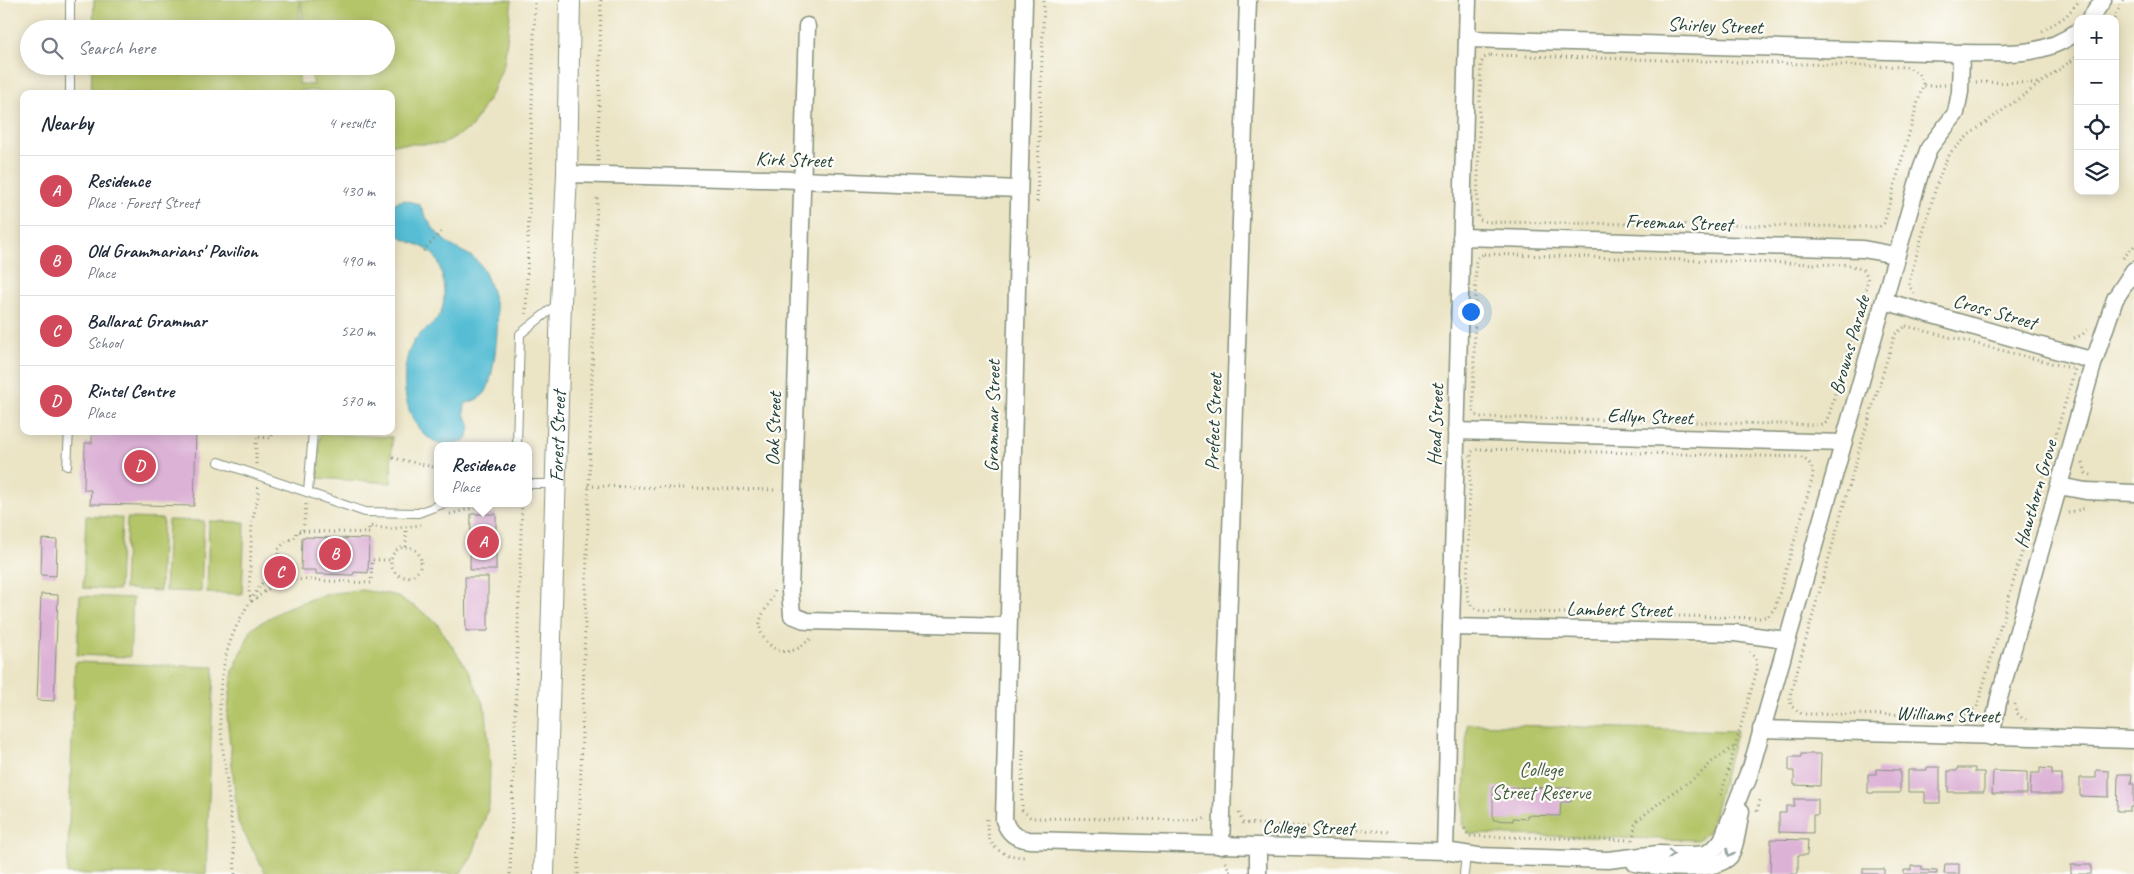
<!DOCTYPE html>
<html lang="en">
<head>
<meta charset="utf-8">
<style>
  :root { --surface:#fff; --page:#f6f6f7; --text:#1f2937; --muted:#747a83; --line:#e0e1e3; --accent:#d1495b }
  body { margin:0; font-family:Caveat,sans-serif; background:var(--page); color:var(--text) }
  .controls { position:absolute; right:15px; top:15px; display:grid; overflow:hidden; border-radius:10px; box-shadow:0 2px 12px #0003 }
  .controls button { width:45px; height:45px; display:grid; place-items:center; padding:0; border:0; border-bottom:1px solid var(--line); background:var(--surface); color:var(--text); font:25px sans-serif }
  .you { position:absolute; left:1470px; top:311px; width:18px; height:18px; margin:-12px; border:4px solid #fff; border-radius:50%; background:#1a73e8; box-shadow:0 0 0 8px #1a73e833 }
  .badge { display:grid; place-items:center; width:32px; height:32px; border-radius:50%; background:var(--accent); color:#fff; font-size:16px; font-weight:700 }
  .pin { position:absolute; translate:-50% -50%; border:2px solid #fff; box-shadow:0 1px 5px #0006 }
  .popup { position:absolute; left:434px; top:442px; width:98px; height:65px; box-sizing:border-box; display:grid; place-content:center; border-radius:10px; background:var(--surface); filter:drop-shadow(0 1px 4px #0005); font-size:16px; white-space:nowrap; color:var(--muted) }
  .popup b { font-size:19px; color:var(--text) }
  .popup::after { content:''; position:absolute; left:50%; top:100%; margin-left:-10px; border:10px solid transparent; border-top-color:var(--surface) }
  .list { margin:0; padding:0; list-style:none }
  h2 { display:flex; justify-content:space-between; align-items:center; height:65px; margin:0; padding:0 20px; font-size:21px }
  h2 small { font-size:16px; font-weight:400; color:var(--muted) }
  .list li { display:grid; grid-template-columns:32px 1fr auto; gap:15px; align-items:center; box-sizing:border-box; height:70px; padding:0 20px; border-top:1px solid var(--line) }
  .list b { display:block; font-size:19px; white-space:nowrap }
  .list p { margin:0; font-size:16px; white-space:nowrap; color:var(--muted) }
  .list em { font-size:16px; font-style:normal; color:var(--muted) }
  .icon { flex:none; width:28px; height:28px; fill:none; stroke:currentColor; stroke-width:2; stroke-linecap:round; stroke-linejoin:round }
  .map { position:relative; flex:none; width:2134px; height:874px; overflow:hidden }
  .search { position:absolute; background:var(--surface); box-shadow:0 2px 12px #0003; left:20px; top:20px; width:375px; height:55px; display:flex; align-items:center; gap:12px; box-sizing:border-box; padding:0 18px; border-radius:28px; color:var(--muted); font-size:19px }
  .panel { position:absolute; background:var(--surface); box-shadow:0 2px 12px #0003; left:20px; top:90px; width:375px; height:345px; border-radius:10px }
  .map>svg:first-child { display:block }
  .green { fill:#b4c467; stroke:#6a804e }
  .water { fill:#57bdd4; stroke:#3b7d84 }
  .building { fill:#ddb2d7 }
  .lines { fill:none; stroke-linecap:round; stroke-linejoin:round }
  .service-casing { stroke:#85907c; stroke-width:10 }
  .minor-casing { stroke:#85907c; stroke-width:19 }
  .tertiary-casing { stroke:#85907c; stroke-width:22 }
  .path { stroke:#85907c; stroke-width:3; stroke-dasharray:1 4; stroke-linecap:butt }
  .service { stroke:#fff; stroke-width:8 }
  .minor { stroke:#fff; stroke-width:16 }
  .tertiary { stroke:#fff; stroke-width:20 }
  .oneway { stroke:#8f9e9a }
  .labels { text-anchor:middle; stroke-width:4.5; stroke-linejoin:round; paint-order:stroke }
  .street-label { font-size:20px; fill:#1f3d34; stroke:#fdfcf7 }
  .park-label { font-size:20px; fill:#445f41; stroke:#fdfcf7 }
</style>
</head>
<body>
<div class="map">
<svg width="2134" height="874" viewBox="0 0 2134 874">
  <rect width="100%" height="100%" fill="#fdfcf7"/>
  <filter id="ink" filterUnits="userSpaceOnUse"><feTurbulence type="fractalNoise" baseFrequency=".02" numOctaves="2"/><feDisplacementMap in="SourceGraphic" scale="10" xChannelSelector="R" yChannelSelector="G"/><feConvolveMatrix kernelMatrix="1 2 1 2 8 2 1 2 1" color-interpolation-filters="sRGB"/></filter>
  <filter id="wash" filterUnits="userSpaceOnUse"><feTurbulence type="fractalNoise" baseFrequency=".0096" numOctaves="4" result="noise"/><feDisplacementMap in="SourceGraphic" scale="20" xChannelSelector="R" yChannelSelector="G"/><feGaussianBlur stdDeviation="1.12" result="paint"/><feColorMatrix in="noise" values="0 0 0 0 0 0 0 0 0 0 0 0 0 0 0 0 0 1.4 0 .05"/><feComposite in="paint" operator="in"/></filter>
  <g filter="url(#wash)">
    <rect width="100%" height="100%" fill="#ebe4c5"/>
    <!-- green -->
    <g class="green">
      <path d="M94,0H300L299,29H93Z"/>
      <path d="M301,0H512L504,64L493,91L471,128L442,144H391V94H321L319,91L300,90L299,94H91L92,66H299V84L314,85L309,66H386V29H303Z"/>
      <path d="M320,434L392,437L391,483L317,478Z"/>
      <path d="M86,516L122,518L119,590L83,588Z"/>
      <path d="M127,518L163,519L160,591L124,589Z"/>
      <path d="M168,520L204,521L201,592L165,591Z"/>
      <path d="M209,521L245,522L242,594L207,593Z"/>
      <path d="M361,590L394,595L417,608L436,622L470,673L486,711L490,763L489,806L472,857L460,874H266L238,822L227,716L233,671L252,628L286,608L325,594Z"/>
      <path d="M80,596L133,598L130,657L77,655Z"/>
      <path d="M75,662L214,667L206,874H67Z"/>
      <path d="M1467,724L1737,731L1709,831L1698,840L1470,834L1463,826Z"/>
    </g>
    <!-- water -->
    <path class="water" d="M404,200L419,204C427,219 434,233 448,243C458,251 472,254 480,264C488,276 494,297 497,311C499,326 494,380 485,393C480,399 472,401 465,404L464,414L470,424L468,437C457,446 447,448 434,441C403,426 397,371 413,343C419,331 436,326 441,312C446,300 444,284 441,271C435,241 409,248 391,230V204Z"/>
    <g id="blocks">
      <!-- building -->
      <g class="building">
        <path d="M92,431H196L194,506L90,504L91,490H84L85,443H92Z"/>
        <path d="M471,514H496V570H470Z"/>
        <path d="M302,537L369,539L368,573L354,572L353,575L316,574V570H301Z"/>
        <path d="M42,539L57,540L56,576L41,575Z"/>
        <path d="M465,577H488V631H466Z"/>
        <path d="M41,594L58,595L54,701L37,700Z"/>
        <path d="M1801,754H1821L1820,786L1794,785V771H1789V757H1801Z"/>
        <path d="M1927,767H1940V803H1925V792H1908V770H1927Z"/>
        <path d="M1957,768H1975V772H1984V792H1948V771H1957Z"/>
        <path d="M2040,768L2052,769V774H2062V794H2030L2031,773H2040Z"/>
        <path d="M1876,769L1900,770V793H1868V774H1876Z"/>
        <path d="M2096,770L2109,771V797L2080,796V778H2096Z"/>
        <path d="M1993,771L2027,772V794H1992Z"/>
        <path d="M2118,774H2132L2131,784H2134V807H2130V811H2117Z"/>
        <path d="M1493,787L1571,788V802H1561L1560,816L1527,815V819L1513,818V821L1493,820Z"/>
        <path d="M1794,799H1818V815H1813V833L1779,832V813H1786V806H1794Z"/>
        <path d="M1771,839L1808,840L1807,855H1798V874H1770Z"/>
        <path d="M1945,864H1959V874H1944Z"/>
        <rect x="2071" y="865" width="20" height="9"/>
        <path d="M1911,866H1922V870L1937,871V874H1904V870H1911Z"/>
        <rect x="1863" y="869" width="21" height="5"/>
      </g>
    </g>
  </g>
  <g filter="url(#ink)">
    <use href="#blocks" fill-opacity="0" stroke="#85907c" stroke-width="1"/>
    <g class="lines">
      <defs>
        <g id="service">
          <path d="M70,29V0"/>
          <path d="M70,94V66"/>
          <path d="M517,446L520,334L559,303"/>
          <path d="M219,462L365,512L418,513L445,503"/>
          <path d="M67,466L69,431"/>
          <path d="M528,484H554"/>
          <path d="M308,492L313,432"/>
          <path d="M1464,874L1466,854"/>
        </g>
        <g id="minor">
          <path d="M1024,0L1004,820C1009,834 1014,837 1029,840L1445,851L1478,856L1608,860L1658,854L1693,855L1706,854L1716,847L1722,840L1749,771"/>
          <path d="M2090,19L2103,0"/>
          <path d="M807,26L790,591L792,615L807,621L1008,626"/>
          <path d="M1467,39L1961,53"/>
          <path d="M567,174L801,180L1019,189"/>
          <path d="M1461,237L1863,249L1895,255"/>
          <path d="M1884,301L2094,361"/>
          <path d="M1456,431L1842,443"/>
          <path d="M2059,486L2086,491L2134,493"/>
          <path d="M1451,627L1735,633L1786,640"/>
          <path d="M1761,729L2134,740"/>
          <path d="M1991,737L1999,698L2094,361L2115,299L2134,270"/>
          <path d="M1747,782L1921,170L1929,148L1956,113L1960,92L1961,53C2003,53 2043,58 2078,31"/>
          <path d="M1221,846L1248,0"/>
          <path d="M1445,851L1468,0"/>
          <path d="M1635,863C1661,867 1714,874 1730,856C1737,843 1738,825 1741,811"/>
          <path d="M1258,874V847"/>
        </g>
        <g id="tertiary">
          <path id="s1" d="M544,874L561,302L567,174L570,0"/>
        </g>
      </defs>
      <!-- service casing -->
      <use href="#service" class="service-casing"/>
      <!-- minor casing -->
      <use href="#minor" class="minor-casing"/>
      <!-- tertiary casing -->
      <use href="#tertiary" class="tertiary-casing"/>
      <!-- path -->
      <g class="path">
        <path d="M2114,19L2123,0"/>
        <path d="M2042,31L2065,17L2080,0"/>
        <path d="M1491,55L1908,67L1918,73L1923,84L1884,223L1879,227L1486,222L1479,219L1477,213L1481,63L1484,58Z"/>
        <path d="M1976,82L2037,83"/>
        <path d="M1924,86L1945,85"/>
        <path d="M598,161L601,0"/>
        <path d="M1037,202L1044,0"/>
        <path d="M423,251L442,231"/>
        <path d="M1484,254L1851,265L1865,271L1868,280L1829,415L1826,422L1819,425L1480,417L1475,415L1473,411L1476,262L1478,257Z"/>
        <path d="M2123,258L2134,246"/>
        <path d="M1914,293L1909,286L1910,278L1936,187L1945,162L1952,151L1970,134L2078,56"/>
        <path d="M526,314L535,0"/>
        <path d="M1906,326L2075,369L1977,707L1967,715L1802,714L1791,706L1790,696L1859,451L1895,334Z"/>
        <path d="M2074,338L2082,335L2087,330"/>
        <path d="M1481,449L1799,457C1809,460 1813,466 1813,476L1775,608L1768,616L1760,618L1483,611C1471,609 1468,602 1467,591L1471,453L1474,450Z"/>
        <path d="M393,458L438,468"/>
        <path d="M2083,463L2086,473L2091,475"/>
        <path d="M256,464V437L272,438V431"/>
        <path d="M588,486L777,490"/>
        <path d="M258,487V497L252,522L249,594L252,601L275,584L288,579L371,583L372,560H391"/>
        <path d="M2068,513L2086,508"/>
        <path d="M450,514L493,503"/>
        <path d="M303,531L369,533V526L390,529L421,525"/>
        <path d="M406,547V528"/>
        <circle cx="406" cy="562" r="15"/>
        <path d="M774,591C768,612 748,622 769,644C777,652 784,653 794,650C802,648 806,640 814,638"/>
        <path d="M2015,704C2014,711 2020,718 2026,720"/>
        <path d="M1023,750L1022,810L1031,818L1202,820L1207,817"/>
        <path d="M1721,795L1757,670L1756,659L1750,652"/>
        <path d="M1757,811L1760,800"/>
        <path d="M1239,813L1243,823L1391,832"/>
        <path d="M987,819C986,848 1000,856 1026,857"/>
        <path d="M1462,824L1469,836L1632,840"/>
        <path d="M1633,840L1635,825L1638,820L1669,795L1699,775L1712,762L1734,747"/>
        <path d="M1225,862L1231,874"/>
        <path d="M235,874C234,843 230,813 227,782C221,731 213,694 230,642C240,613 261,585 278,560V550L286,541L296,537L297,531H303L306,504"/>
        <path d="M510,874L522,503"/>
        <path d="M578,874L597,197"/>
      </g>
      <!-- service -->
      <use href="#service" class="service"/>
      <!-- minor -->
      <use href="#minor" class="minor"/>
      <!-- tertiary -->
      <use href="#tertiary" class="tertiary"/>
    </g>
    <!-- one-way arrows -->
    <defs><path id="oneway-chevron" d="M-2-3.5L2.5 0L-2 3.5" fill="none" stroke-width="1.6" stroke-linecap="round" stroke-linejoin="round" transform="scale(1.25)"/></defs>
    <g class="oneway">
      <use href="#oneway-chevron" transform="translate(1730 853) rotate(115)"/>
      <use href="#oneway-chevron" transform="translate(1671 854) rotate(2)"/>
    </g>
  </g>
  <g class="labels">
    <!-- street labels -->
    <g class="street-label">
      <text transform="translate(1715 25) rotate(2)" y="7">Shirley Street</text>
      <text transform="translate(794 159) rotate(2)" y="7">Kirk Street</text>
      <text transform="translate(1679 222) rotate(2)" y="7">Freeman Street</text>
      <text transform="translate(1995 311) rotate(16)" y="7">Cross Street</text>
      <text transform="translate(1849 345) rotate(-74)" y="7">Browns Parade</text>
      <text transform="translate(992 416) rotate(-89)" y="7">Grammar Street</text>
      <text transform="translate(1650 416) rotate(2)" y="7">Edlyn Street</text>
      <text transform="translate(1213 422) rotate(-88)" y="7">Prefect Street</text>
      <text transform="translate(1435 425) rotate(-88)" y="7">Head Street</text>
      <text transform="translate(773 429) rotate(-88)" y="7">Oak Street</text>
      <text dy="7" stroke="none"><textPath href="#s1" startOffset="438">Forest Street</textPath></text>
      <text transform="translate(2035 494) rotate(-74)" y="7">Hawthorn Grove</text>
      <text transform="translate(1619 609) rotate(1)" y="7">Lambert Street</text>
      <text transform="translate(1948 714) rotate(2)" y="7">Williams Street</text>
      <text transform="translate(1308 827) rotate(1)" y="7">College Street</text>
    </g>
    <!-- park labels -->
    <g class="park-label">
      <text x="1541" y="776">College<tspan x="1541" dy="23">Street Reserve</tspan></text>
    </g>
  </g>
</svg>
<div class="controls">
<button>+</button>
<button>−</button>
<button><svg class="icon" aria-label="locate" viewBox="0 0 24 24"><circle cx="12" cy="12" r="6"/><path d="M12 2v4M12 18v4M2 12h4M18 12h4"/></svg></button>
<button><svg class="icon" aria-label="layers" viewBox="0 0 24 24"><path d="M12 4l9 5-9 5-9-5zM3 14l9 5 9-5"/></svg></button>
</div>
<div class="you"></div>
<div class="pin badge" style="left:483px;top:542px">A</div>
<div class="popup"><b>Residence</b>Place</div>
<div class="pin badge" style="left:335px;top:554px">B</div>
<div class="pin badge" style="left:280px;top:572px">C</div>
<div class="pin badge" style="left:140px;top:466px">D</div>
<div class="search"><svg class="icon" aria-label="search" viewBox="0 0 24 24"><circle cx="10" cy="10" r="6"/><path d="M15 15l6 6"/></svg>Search here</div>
<section class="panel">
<h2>Nearby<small>4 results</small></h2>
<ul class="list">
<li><span class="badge">A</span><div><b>Residence</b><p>Place · Forest Street</p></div><em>430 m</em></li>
<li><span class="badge">B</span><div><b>Old Grammarians' Pavilion</b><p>Place</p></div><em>490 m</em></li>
<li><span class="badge">C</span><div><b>Ballarat Grammar</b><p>School</p></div><em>520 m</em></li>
<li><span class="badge">D</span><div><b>Rintel Centre</b><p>Place</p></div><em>570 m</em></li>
</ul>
</section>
</div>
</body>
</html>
